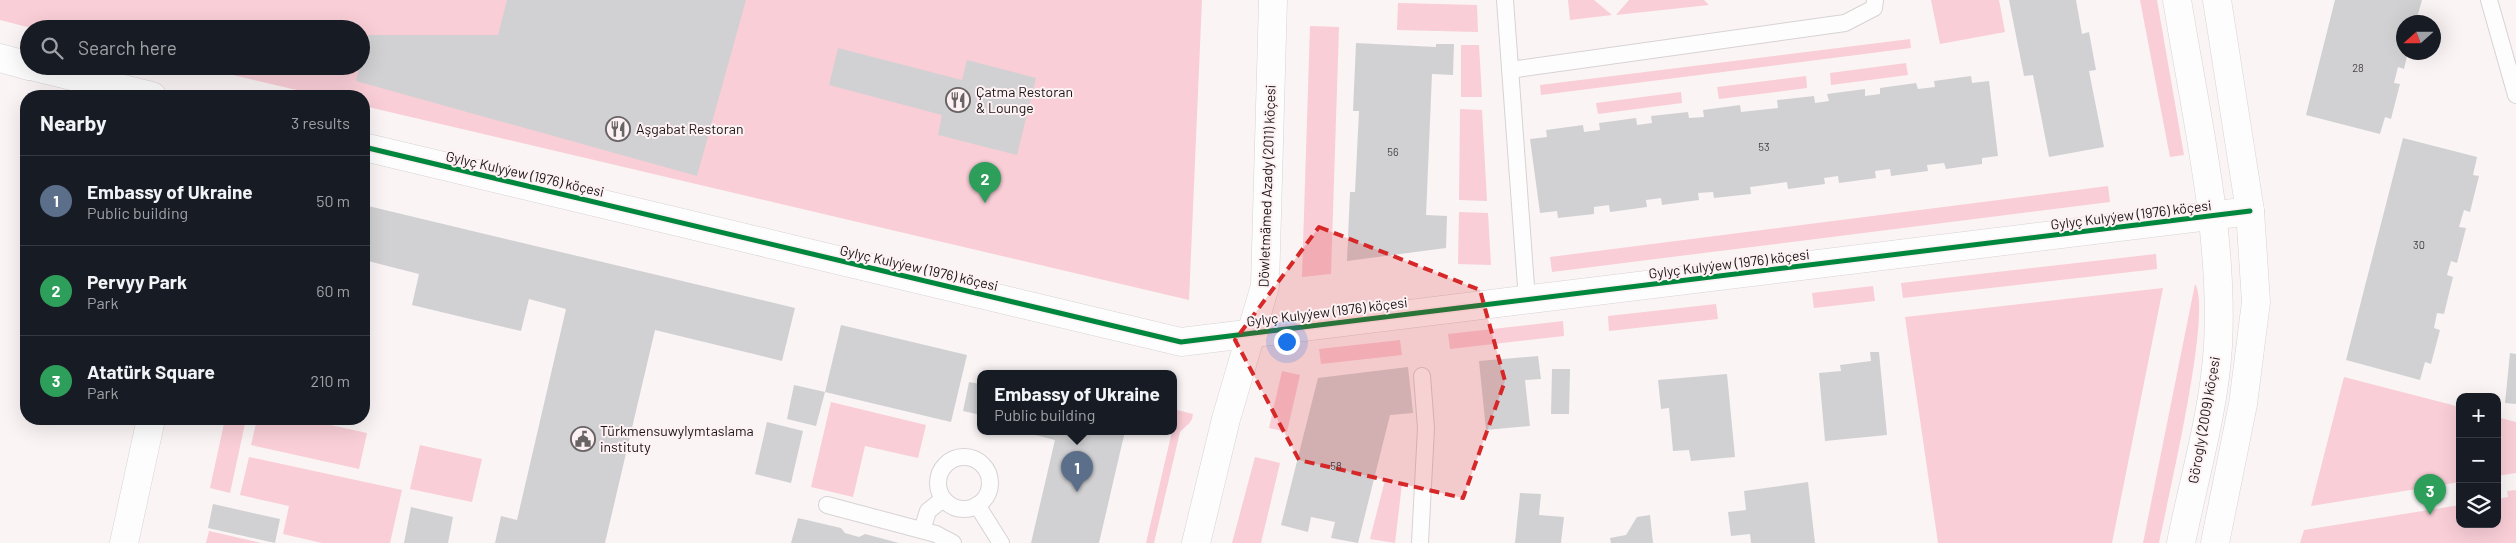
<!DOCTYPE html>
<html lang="en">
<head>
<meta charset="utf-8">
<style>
  :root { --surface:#171b24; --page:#242831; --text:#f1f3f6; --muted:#9ea1a6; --line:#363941; --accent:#b3b2b4 }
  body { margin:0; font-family:Barlow,sans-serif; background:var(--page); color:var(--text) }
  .controls { position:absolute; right:15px; bottom:15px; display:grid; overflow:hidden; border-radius:10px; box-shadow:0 5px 20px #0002 }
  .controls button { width:45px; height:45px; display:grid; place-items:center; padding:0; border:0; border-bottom:1px solid var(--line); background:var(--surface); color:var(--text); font:25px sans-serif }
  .compass { position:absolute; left:2396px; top:15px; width:45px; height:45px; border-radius:50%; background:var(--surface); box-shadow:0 5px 20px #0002; rotate:249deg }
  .you { position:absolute; left:1286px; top:341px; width:18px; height:18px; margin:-12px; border:4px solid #fff; border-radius:50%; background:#1a73e8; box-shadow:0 0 0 8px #1a73e833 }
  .badge { display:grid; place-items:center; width:32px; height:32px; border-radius:50%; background:var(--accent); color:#fff; font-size:16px; font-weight:700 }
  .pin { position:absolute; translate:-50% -41px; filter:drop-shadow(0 1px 2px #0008) }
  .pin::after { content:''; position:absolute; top:26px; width:18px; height:15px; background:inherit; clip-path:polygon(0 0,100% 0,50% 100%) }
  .popup { position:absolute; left:977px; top:370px; width:200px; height:65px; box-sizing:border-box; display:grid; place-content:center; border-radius:10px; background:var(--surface); filter:drop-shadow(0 1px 4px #0005); font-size:16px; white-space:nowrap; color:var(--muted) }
  .popup b { font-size:19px; color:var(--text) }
  .popup::after { content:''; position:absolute; left:50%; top:100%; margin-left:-10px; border:10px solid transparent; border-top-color:var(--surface) }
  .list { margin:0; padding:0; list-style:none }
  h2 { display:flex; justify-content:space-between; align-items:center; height:65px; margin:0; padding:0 20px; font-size:21px }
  h2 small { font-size:16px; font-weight:400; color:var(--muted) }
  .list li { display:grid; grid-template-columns:32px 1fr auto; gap:15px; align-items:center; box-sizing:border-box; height:90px; padding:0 20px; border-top:1px solid var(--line) }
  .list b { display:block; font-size:19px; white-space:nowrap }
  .list p { margin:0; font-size:16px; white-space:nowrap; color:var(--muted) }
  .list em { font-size:16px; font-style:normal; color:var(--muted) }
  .icon { flex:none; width:28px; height:28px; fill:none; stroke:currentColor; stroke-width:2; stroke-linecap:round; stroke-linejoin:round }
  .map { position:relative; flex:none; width:2516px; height:543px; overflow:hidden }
  .search { position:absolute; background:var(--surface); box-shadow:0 5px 20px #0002; left:20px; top:20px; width:350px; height:55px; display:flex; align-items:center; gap:12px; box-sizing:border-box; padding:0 18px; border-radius:28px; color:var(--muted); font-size:19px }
  .panel { position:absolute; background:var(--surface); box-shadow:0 5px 20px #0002; left:20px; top:90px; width:350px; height:335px; border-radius:20px }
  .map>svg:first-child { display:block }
  .green { fill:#f9ced7 }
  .building { fill:#d1d1d3 }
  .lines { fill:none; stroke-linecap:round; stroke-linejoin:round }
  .service-casing { stroke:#d7d2d3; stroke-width:18 }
  .minor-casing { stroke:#d7d2d3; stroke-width:29 }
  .tertiary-casing { stroke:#d7d2d3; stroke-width:29 }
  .service { stroke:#fefdfe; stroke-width:16 }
  .minor { stroke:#fefdfe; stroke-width:28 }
  .tertiary { stroke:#fefdfe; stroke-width:28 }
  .cycleway-casing { stroke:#fdf1f3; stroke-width:8 }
  .cycleway { stroke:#00873e; stroke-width:5 }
  .marked { fill:#d62828; fill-opacity:0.2; stroke:#d62828; stroke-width:4; stroke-dasharray:10 6; stroke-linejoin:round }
  .labels { text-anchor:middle; stroke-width:4; stroke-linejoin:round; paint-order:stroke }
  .number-label { font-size:11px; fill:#484445 }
  .poi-label { font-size:14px; fill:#1a1516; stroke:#fdf1f3; text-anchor:start }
  .street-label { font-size:14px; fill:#1a1516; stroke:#fdf1f3 }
</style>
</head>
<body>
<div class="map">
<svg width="2516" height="543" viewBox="0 0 2516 543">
  <rect width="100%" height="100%" fill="#faf4f5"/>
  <!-- green -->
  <g class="green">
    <path d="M0,0H1202L1189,300L364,106V96H322L195,66H361V29H35L0,20Z"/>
    <path d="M1568,0H1594L1612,15L1570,20Z"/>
    <path d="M1629,0H1704L1709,5L1616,15Z"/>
    <path d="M1931,0H1999L2005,32L1940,44Z"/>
    <path d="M2140,0H2157L2184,155L2170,157Z"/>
    <path d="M1398,3L1477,5L1478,32L1397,30Z"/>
    <path d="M1310,26L1339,27L1331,274L1302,277Z"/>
    <path d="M1910,39L1911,48L1541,95L1540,85Z"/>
    <path d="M1461,45H1479L1482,97H1461Z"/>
    <path d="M1906,63L1908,75L1831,85L1830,73Z"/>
    <path d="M1806,76L1807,88L1719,99L1717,87Z"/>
    <path d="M1681,92L1682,103L1598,114L1596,103Z"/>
    <path d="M1460,109L1482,110L1487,201L1459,200Z"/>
    <path d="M2108,186L2110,202L1552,272L1550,257Z"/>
    <path d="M1459,212L1488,213L1491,265L1458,264Z"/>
    <path d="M2156,254L2157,269L1903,298L1901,283Z"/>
    <path d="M2195,284C2213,309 2167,503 2159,543H2143Z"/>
    <path d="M1873,286L1875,301L1814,308L1812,293Z"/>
    <path d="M2163,288L2112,543H1938L1905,317Z"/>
    <path d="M1716,304L1718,319L1609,331L1608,316Z"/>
    <path d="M1563,321L1564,336L1450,349L1448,334Z"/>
    <path d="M1400,340L1402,355L1321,364L1319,349Z"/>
    <path d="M1282,371L1300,375L1287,432L1269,428Z"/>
    <path d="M2344,377L2460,407V482L2311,506Z"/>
    <path d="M831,402L926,425L918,458L865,446L853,497L811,487Z"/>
    <path d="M1177,410L1193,414C1192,424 1186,425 1180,432L1154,543H1146Z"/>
    <path d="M2497,417L2516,422V473L2497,476Z"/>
    <path d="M225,419H246L230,493L210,488Z"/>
    <path d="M257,419H303L367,433L359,469L251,445Z"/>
    <path d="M420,445L482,459L472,502L410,489Z"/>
    <path d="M249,457L402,490L390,543H322L283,534L289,506L240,495Z"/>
    <path d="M1255,457L1280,463L1261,543H1232Z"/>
    <path d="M1385,480L1402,484L1395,543L1370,539Z"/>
    <path d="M2516,490V543H2300L2304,530L2460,505V524H2497V499L2508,497L2507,491Z"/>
    <path d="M209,531L261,543H206Z"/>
  </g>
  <!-- building -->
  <g class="building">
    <path d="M507,0H746L697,176L356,81L368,35H498Z"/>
    <path d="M2009,0H2076L2082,34L2089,32L2096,70L2089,71L2104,147L2049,157L2033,75L2024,76Z"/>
    <path d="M2335,0H2422L2417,18L2411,16L2409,22H2404V52H2408L2404,69L2398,67L2394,83L2400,84L2391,119L2385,117L2380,134L2306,115Z"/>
    <path d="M1356,43L1436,47V44H1454L1453,75L1432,74L1426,215L1447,216L1446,248L1347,261L1350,192H1355L1359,111H1353Z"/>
    <path d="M838,48L962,80L967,60L1036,78L1017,155L938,135L942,115L829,85Z"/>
    <path d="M1971,76L1972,83L1989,81L1998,156L1982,158V164L1946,169L1944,163L1927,165L1928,171L1891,176L1890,169L1875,171L1876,178L1839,183L1838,176L1824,178L1825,184L1788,189L1787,182L1750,187L1751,194L1714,198L1713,192L1698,193L1699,200L1662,205L1661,198L1646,200L1647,207L1610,212L1609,205L1594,207V214L1558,218L1557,211L1540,213L1530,139L1547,137L1546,130L1583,125L1584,132L1600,130L1599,123L1636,118L1637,125L1652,123L1651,116L1688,112L1689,118L1704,117L1703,110L1740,105L1741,112L1778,108L1777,100L1814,96L1815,103L1829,101L1827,94L1865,89V96L1880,94V88L1916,83L1918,89L1935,87L1934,81Z"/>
    <path d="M2403,138L2477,157L2473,175L2479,176L2470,212L2464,210L2459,227L2466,228L2457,263L2451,261L2447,275L2453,277L2444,314L2437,313L2434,328L2440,330L2431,364L2425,362L2420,380L2346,360Z"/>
    <path d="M364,205L795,308L782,361L655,330L605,543H495L501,516L517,520L566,309L529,299L521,331L412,305L419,274L364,260Z"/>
    <path d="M841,325L967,355L951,422L825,392Z"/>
    <path d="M1870,352H1879L1887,435L1825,441L1819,373L1841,371L1840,365L1871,361Z"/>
    <path d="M2510,353L2516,354V404L2505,403Z"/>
    <path d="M1538,356L1541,379L1525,380L1530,426L1486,430L1479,361Z"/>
    <path d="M1408,367L1413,413L1390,415L1358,543L1331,538L1335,522L1311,517L1308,532L1281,525L1318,378Z"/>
    <path d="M1552,369H1570L1569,414H1551Z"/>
    <path d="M1028,370L1040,373H1028Z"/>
    <path d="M1727,374L1735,457L1691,461L1689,450L1673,451L1669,408L1661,409L1658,380Z"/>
    <path d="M969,382L981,384V415L963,411Z"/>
    <path d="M794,385L825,392L816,426L787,419Z"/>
    <path d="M767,422L803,431L791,483L755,474Z"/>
    <path d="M1020,431H1125L1099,543H1031L1055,440Z"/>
    <path d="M1808,482L1815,543H1751L1750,534L1731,536L1728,512L1746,510L1744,491Z"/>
    <path d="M1520,493L1541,494L1539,515L1564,517L1561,543H1515Z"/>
    <path d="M213,504L280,519L275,543L208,528Z"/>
    <path d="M411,507L453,517L448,543H404Z"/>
    <path d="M1650,515L1653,543H1611L1610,538L1626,535L1637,517Z"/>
    <path d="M798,518L841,528L845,533L859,537L865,534L899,543H791Z"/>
  </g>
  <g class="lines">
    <defs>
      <g id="service">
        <path d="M1505,0L1527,300"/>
        <path d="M2489,0L2516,95"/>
        <path d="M1510,70L1845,23L1874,8L1875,0"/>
        <circle cx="964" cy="483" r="26"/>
        <path d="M827,505L936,534L953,543"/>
        <path d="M977,505L1001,543"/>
        <path d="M922,530L928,511L943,499"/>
        <path d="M1420,543L1426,428L1422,376"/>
      </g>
      <g id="minor">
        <path d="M0,58L29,66"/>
        <path d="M31,66L152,96"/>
        <path d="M364,147L1181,342L2250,211"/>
        <path d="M124,543L151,419"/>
        <path d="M1196,543L1226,419L1265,286L1273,0"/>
      </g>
      <g id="tertiary">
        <path d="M2177,0C2195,111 2224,233 2218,346C2214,412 2194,478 2181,543"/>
        <path d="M2215,543L2243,404L2256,302L2250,211L2217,0"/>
      </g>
    </defs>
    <!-- service casing -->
    <use href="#service" class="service-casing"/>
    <!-- minor casing -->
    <use href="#minor" class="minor-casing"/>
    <!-- tertiary casing -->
    <use href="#tertiary" class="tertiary-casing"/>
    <!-- service -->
    <use href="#service" class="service"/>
    <!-- minor -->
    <use href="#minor" class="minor"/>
    <!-- tertiary -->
    <use href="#tertiary" class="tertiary"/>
    <defs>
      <path id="cycleway" d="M364,147L1181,342L2250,211"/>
    </defs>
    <!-- cycleway casing -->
    <use href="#cycleway" class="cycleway-casing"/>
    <!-- cycleway -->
    <use href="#cycleway" class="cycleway"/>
  </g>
  <!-- marked area -->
  <path class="marked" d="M1319,227L1480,290L1505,381L1463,498L1299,460L1235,340Z"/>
  <!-- icons -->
  <defs>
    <symbol id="restaurant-ring" viewBox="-11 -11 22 22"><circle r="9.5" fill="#fdf1f3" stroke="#686364" stroke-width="1.5"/><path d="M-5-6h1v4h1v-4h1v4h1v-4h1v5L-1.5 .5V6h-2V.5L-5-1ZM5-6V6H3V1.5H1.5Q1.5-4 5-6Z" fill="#686364"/></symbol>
    <symbol id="civic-ring" viewBox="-11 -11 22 22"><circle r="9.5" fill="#fdf1f3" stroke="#686364" stroke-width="1.5"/><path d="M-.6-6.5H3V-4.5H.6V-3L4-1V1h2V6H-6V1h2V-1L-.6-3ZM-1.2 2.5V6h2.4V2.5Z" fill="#686364"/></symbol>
  </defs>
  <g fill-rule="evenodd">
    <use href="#restaurant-ring" x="944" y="86" width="28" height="28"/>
    <use href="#restaurant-ring" x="604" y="115" width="28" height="28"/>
    <use href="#civic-ring" x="569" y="425" width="28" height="28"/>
  </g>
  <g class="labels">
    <!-- number labels -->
    <g class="number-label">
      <text x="2358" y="72">28</text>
      <text x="1764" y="151">53</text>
      <text x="1393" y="156">56</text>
      <text x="2419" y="249">30</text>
      <text x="1336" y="470">58</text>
    </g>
    <!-- poi labels -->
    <g class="poi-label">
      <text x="976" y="97">Çatma Restoran<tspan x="976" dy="16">&amp; Lounge</tspan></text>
      <text x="636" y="134">Aşgabat Restoran</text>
      <text x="600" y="436">Türkmensuwylymtaslama<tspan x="600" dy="16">instituty</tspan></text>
    </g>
    <!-- street labels -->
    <g class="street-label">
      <text transform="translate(525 174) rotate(13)" y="5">Gylyç Kulyýew (1976) köçesi</text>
      <text transform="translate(1267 186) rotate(-88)" y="5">Döwletmämed Azady (2011) köçesi</text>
      <text transform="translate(2131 215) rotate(-7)" y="5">Gylyç Kulyýew (1976) köçesi</text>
      <text transform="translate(1729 264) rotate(-7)" y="5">Gylyç Kulyýew (1976) köçesi</text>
      <text transform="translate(919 268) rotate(13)" y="5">Gylyç Kulyýew (1976) köçesi</text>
      <text transform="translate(1327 312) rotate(-7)" y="5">Gylyç Kulyýew (1976) köçesi</text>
      <text transform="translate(2204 420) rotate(-80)" y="5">Görogly (2009) köçesi</text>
    </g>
  </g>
</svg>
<div class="controls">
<button>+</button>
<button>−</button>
<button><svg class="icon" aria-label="layers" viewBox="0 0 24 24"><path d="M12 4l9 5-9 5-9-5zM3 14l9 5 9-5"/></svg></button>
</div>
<svg class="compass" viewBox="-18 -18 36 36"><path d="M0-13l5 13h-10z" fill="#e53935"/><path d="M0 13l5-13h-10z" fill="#9ea1a6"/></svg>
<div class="you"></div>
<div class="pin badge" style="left:1077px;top:492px;background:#5c6f8a">1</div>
<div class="popup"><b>Embassy of Ukraine</b>Public building</div>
<div class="pin badge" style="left:985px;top:203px;background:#2e9e5b">2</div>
<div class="pin badge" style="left:2430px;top:515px;background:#2e9e5b">3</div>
<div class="search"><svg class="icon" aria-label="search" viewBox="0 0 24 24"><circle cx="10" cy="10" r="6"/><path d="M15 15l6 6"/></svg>Search here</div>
<section class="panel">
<h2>Nearby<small>3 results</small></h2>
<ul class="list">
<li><span class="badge" style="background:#5c6f8a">1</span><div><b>Embassy of Ukraine</b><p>Public building</p></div><em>50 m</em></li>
<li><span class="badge" style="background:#2e9e5b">2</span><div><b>Pervyy Park</b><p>Park</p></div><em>60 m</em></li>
<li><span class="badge" style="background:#2e9e5b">3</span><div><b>Atatürk Square</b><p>Park</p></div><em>210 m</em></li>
</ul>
</section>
</div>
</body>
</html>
